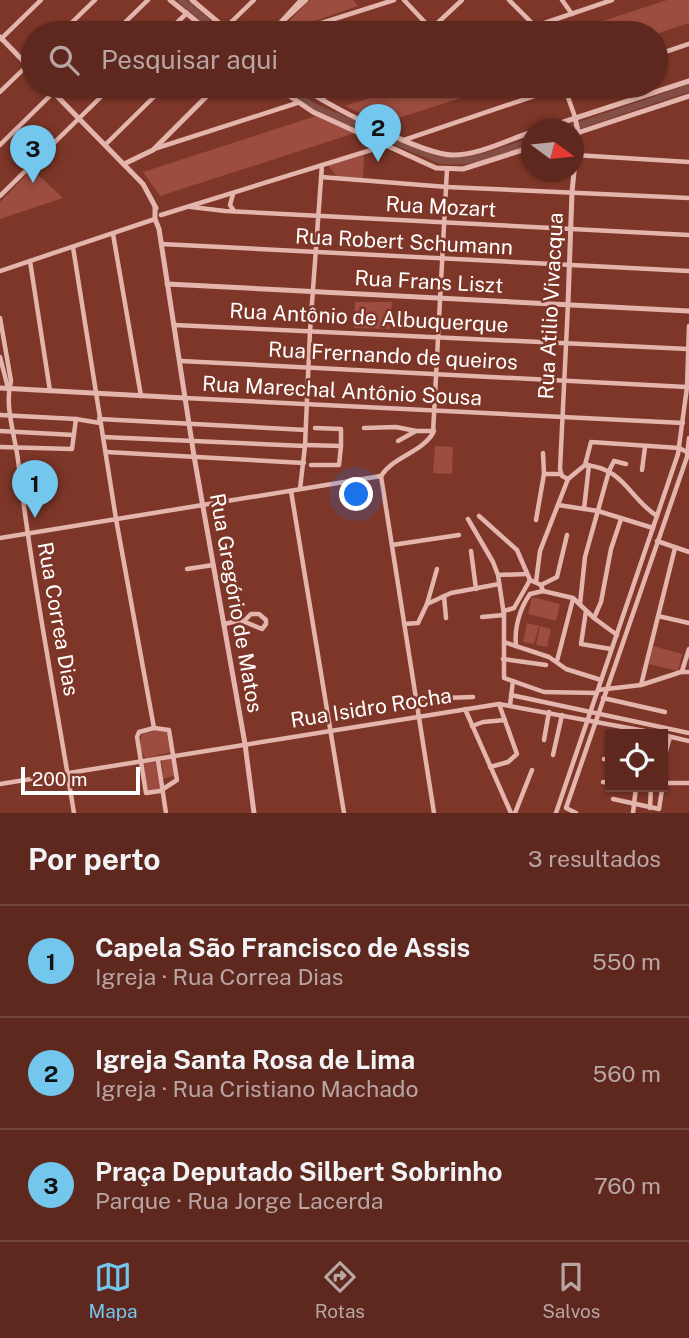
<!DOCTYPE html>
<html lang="pt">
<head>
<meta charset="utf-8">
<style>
  :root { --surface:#5e281e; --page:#643027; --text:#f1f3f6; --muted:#b9a6a4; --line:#73443c; --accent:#73c6ec }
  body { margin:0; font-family:"Public Sans",sans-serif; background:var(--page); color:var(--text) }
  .controls { position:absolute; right:21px; bottom:21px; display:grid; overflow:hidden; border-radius:0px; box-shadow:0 2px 5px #0004 }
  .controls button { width:63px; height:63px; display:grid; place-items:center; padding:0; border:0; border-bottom:2px solid var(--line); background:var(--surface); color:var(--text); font:35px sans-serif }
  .compass { position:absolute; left:521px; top:119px; width:63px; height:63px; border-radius:50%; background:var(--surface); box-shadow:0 2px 5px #0004; rotate:105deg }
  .scale { position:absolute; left:21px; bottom:18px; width:119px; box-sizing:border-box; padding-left:7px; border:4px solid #fff; border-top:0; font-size:19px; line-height:24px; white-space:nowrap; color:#fff; -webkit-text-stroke:5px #7d3628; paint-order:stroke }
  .you { position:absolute; left:357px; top:495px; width:24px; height:24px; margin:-18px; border:5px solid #fff; border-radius:50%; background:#1a73e8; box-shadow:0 0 0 10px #1a73e833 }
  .badge { display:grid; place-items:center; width:46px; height:46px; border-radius:50%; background:var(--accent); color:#111; font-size:23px; font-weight:700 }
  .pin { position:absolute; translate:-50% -58px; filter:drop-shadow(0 2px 4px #0008) }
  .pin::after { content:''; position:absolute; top:37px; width:24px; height:21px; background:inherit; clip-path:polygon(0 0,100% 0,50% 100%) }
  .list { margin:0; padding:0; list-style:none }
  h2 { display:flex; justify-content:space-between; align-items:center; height:91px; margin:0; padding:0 28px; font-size:30px }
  h2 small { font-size:23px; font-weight:400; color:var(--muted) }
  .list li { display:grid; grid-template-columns:46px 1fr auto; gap:21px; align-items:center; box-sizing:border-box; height:112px; padding:0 28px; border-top:2px solid var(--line) }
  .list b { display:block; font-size:26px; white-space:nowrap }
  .list p { margin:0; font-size:23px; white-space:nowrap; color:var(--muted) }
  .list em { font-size:23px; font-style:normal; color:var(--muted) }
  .icon { flex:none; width:38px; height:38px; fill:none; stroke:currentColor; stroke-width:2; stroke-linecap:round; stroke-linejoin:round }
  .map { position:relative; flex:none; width:689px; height:813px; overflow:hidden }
  .search { position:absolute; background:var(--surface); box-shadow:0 2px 5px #0004; left:21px; right:21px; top:21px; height:77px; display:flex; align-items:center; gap:18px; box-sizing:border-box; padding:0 24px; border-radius:38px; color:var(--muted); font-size:26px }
  .sheet { height:427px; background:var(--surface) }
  nav { display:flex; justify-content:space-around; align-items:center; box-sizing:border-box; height:98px; border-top:2px solid var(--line); background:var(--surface); font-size:19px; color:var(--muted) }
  nav a { display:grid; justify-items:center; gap:4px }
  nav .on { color:var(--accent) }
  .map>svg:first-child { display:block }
  .green { fill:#9c4d3f }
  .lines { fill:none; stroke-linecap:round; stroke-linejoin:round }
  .river { stroke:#834f45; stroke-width:7 }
  .minor { stroke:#e4b5ad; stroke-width:4.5 }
  .tertiary { stroke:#e4b5ad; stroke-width:5 }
  .labels { text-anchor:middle; stroke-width:5; stroke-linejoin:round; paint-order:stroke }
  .street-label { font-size:21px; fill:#fff; stroke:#7d3628 }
</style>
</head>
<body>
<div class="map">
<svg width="689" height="813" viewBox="0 0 689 813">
  <rect width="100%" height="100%" fill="#7d3628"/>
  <!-- green -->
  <g class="green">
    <path d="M310,0H353L358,6L289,30L285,25Z"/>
    <path d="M667,0H689V23L656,34L566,33Z"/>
    <path d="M406,86H498L386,122V125L345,106Z"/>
    <path d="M316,116L355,133L160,196L143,172Z"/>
    <path d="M364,152L363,179L337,177L327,164Z"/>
    <path d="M32,169L63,198L0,219V202Z"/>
    <path d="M355,302H392L390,329L354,328Z"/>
    <path d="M435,446L453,447L452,474L433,473Z"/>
    <path d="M532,597L560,604L556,621L528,614Z"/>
    <path d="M527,623L539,626L534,644L523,642Z"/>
    <path d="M540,626L551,629L547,647L536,645Z"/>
    <path d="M653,646L682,654L678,671L649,664Z"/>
    <path d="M158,730L168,731L171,752L146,758C139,752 139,742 142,734Z"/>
    <path d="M172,758L176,775L163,779L162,760Z"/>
    <path d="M156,762L160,789L147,792L144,763Z"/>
  </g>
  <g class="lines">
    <!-- river -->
    <g class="river">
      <path d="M181,0L221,33"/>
      <path d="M284,86L316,108L440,160C472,165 501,151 532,141"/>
      <path d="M566,130L689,88"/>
    </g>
    <!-- minor -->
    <g class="minor">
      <path d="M404,0L435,33"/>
      <path d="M509,0L542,33"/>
      <path d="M562,0L572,14"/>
      <path d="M279,24L301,0"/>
      <path d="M225,28L254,0"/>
      <path d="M431,29L462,0"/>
      <path d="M61,33L95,0"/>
      <path d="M114,33L148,0"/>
      <path d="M166,33L187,13"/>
      <path d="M270,33L306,0"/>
      <path d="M290,33L394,0"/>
      <path d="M401,33L426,24"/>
      <path d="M515,33L612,0"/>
      <path d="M1,39L41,0"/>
      <path d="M656,55L689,44"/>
      <path d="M0,92L33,60"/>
      <path d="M321,98L355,86"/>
      <path d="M404,140L564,86L575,117"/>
      <path d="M0,145L60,86"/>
      <path d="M105,145L165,86"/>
      <path d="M154,149L297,103"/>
      <path d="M575,155L689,162"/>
      <path d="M321,177L447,187L689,198"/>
      <path d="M233,194L230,205L234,211"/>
      <path d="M0,196L112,86"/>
      <path d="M191,207L225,211L689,235"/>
      <path d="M161,215L384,146"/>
      <path d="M113,234L141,396"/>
      <path d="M161,244L689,271"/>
      <path d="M73,247L116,519L154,728"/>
      <path d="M30,261L50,391"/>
      <path d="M0,271L155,219"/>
      <path d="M568,304L560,469L562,476L568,479"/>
      <path d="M0,318L11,381C4,405 15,436 18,460C32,578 55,695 74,813"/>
      <path d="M174,325L688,349"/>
      <path d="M0,357L8,388"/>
      <path d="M181,361L687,387"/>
      <path d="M185,398L683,423"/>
      <path d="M0,415L76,419L100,423"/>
      <path d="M99,419L306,430"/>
      <path d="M315,428L341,429V446"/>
      <path d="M364,428L396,427L416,431"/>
      <path d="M0,431L74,435"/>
      <path d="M103,437L305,446"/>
      <path d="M398,441L416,431H434"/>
      <path d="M305,445L341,446L339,465H311"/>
      <path d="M0,447L72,449L76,419"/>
      <path d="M106,452L304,463"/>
      <path d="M543,453L544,474"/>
      <path d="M585,465L591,442L679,448L689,453"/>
      <path d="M585,465C624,468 629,498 657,516"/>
      <path d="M642,470L645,447"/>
      <path d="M381,476L434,813"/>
      <path d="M381,476C394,456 421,453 433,433L447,169"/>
      <path d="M300,489L305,446L310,331L322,165"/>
      <path d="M291,491L344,813"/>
      <path d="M558,505L598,511L653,528"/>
      <path d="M584,509L589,465"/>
      <path d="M479,516L517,550L530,580"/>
      <path d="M468,519L493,562L498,575L504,615V678L544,692L597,693"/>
      <path d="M536,520L544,474H560"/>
      <path d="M0,538L381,476"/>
      <path d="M657,541L689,552"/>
      <path d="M392,545L459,535"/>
      <path d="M471,551L476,589"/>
      <path d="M187,569L213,565"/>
      <path d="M498,575L527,574"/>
      <path d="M530,580L541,585L543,591L573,598L594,618L617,635"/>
      <path d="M536,582L540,551L568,479L585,465"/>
      <path d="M541,585L557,577L567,535"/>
      <path d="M444,596L446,618"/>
      <path d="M427,604L451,593L499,584"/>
      <path d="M580,604L585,557L609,471L614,461L626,464"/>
      <path d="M504,611L514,608L530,580"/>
      <path d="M586,611L581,644L611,649"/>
      <path d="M658,616L689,623"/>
      <path d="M482,617L504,615"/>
      <path d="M594,618L601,602L611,549L621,519"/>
      <path d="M225,624L240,620L262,629L266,624V620L259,614H251L245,620"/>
      <path d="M404,624L418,623L427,604L437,569"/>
      <path d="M504,642L549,657L566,669L601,680"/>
      <path d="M516,646C514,628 520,608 530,594L543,591"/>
      <path d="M503,659L546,665"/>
      <path d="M557,661L573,599"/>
      <path d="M682,671L689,649"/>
      <path d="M641,685L675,548"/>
      <path d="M598,690L641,685L681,672H689"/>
      <path d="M511,695L689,733"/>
      <path d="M603,698L665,712"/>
      <path d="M415,699L473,697"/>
      <path d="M510,705L513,681"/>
      <path d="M465,709L511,813"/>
      <path d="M472,726L483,722L505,720"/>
      <path d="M154,728L169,730L177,780L160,791L146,793L137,737L139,732Z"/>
      <path d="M663,735L689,741"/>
      <path d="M544,740L549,712"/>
      <path d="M553,755L562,715"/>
      <path d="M604,759L610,760"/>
      <path d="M158,760L166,813"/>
      <path d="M663,762L670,737"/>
      <path d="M490,767L508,762L517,754L499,704"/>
      <path d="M603,782L610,783"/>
      <path d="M663,783H689"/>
      <path d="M0,784L499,704L661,734"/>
      <path d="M613,799L659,809L663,783"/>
      <path d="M650,808L651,787"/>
      <path d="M515,813L532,770"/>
      <path d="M556,813L678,454L687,387L689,326"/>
      <path d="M576,813L566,808L687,457L689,438"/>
      <path d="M633,813L636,787"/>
    </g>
    <!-- tertiary -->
    <g class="tertiary">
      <path d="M170,0L211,33"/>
      <path d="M192,0L231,33"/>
      <path d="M0,37L33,71"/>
      <path d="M47,86L143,184L156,208"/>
      <path d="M275,86L313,112L436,168L463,169L532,147"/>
      <path d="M300,86C328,105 422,155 453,155C479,155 507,140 532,132"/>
      <path d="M539,130L689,81"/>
      <path d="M574,134L689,96"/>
      <path d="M124,164L153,150L217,86"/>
      <path d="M155,207V219L159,229L194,456L245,744L254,813"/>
      <path d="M167,284L689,311"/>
      <path d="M568,304L572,192L578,132L575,117"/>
      <path d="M0,388L185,398"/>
    </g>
  </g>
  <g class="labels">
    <!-- street labels -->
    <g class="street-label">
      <text transform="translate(441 207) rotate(3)" y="7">Rua Mozart</text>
      <text transform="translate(404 242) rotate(3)" y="7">Rua Robert Schumann</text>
      <text transform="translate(429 282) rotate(3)" y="7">Rua Frans Liszt</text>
      <text transform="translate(551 306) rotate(-87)" y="7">Rua Atilio Vivacqua</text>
      <text transform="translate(369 318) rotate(3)" y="7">Rua Antônio de Albuquerque</text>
      <text transform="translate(393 356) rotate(3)" y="7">Rua Frernando de queiros</text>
      <text transform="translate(342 391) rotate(3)" y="7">Rua Marechal Antônio Sousa</text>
      <text transform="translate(236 603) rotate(80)" y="7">Rua Gregório de Matos</text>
      <text transform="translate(58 619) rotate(80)" y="7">Rua Correa Dias</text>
      <text transform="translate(371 708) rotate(-9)" y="7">Rua Isidro Rocha</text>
    </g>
  </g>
</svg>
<div class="controls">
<button><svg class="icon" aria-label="locate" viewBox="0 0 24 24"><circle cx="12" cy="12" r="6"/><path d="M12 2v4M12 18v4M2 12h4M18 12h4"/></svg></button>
</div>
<svg class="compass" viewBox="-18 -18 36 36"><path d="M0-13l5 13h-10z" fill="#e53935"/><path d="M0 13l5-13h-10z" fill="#b9a6a4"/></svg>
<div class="scale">200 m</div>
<div class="you"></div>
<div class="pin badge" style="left:35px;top:518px">1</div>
<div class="pin badge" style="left:378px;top:162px">2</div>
<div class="pin badge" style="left:33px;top:183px">3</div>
<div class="search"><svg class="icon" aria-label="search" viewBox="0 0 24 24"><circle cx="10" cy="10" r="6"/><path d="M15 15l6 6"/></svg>Pesquisar aqui</div>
</div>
<section class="sheet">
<h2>Por perto<small>3 resultados</small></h2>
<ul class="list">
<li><span class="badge">1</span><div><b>Capela São Francisco de Assis</b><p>Igreja · Rua Correa Dias</p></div><em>550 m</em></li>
<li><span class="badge">2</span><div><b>Igreja Santa Rosa de Lima</b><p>Igreja · Rua Cristiano Machado</p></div><em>560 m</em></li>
<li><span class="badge">3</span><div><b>Praça Deputado Silbert Sobrinho</b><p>Parque · Rua Jorge Lacerda</p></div><em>760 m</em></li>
</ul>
</section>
<nav>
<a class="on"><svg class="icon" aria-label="map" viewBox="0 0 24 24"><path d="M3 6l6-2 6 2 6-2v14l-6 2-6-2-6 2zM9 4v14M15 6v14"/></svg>Mapa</a>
<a><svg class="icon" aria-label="directions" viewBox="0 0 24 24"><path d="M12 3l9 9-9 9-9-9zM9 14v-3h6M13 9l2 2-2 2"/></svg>Rotas</a>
<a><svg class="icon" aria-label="saved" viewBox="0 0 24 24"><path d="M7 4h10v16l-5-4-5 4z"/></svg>Salvos</a>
</nav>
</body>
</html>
